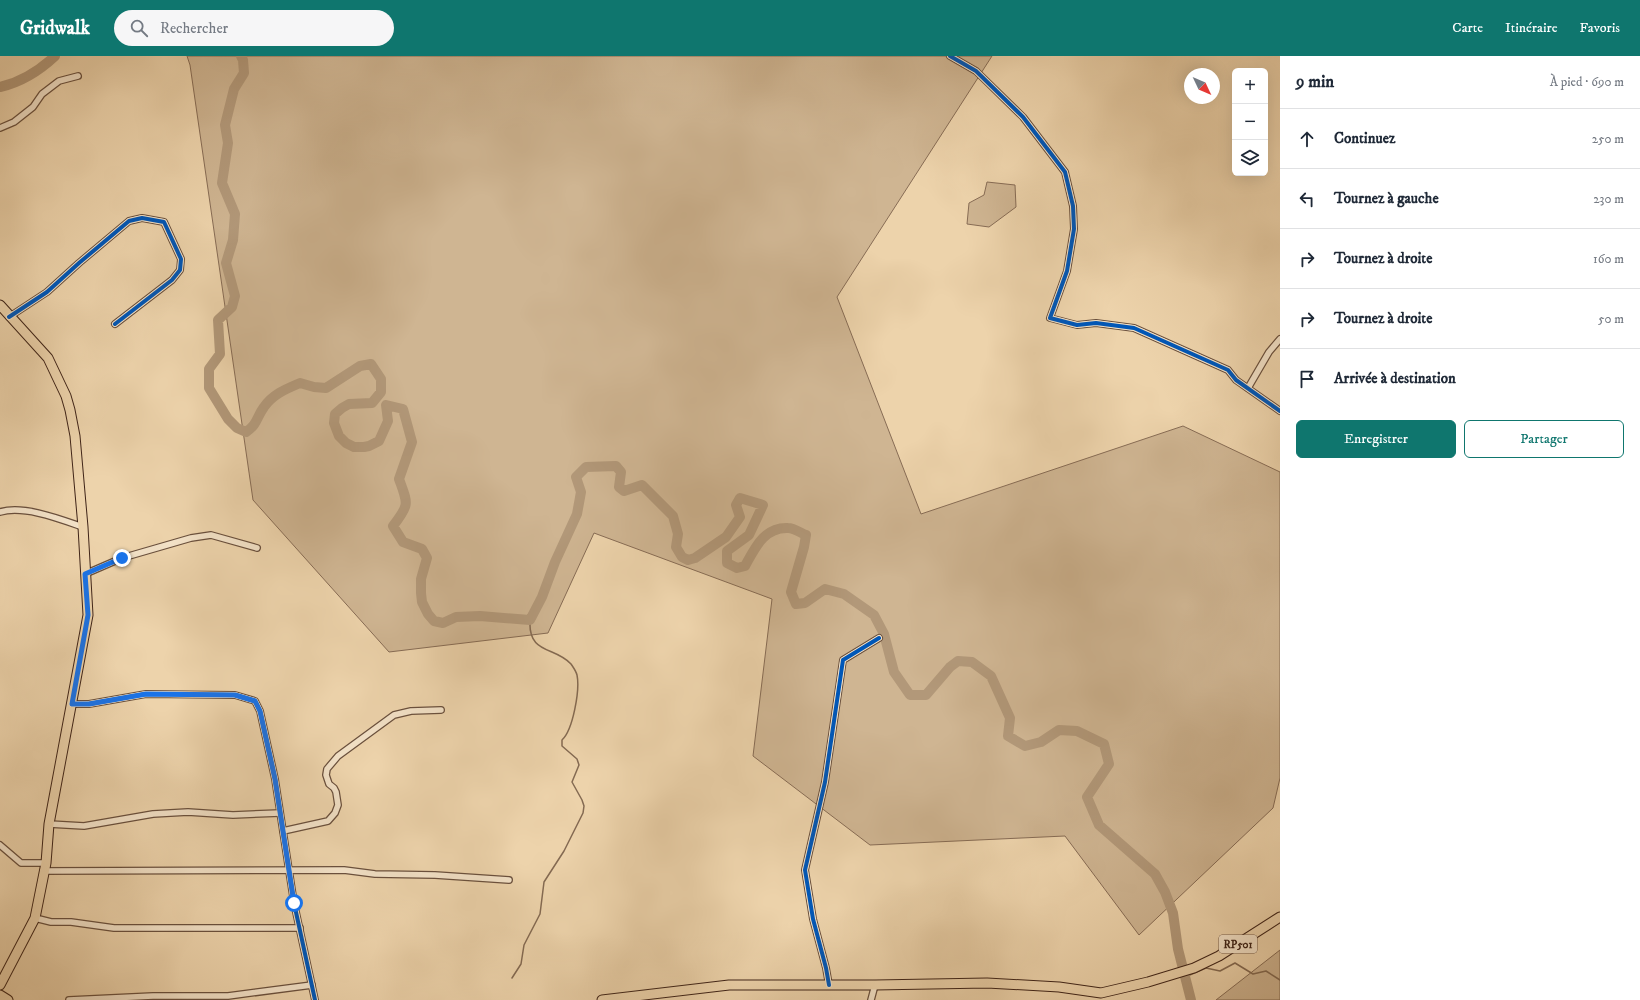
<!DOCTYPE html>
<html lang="fr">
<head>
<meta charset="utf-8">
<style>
  :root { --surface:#fff; --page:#f6f6f7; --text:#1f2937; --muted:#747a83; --line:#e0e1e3; --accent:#0f766e }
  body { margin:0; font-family:"IM FELL DW Pica",serif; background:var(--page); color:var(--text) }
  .controls { position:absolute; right:12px; top:12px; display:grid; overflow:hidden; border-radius:6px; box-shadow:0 4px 16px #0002 }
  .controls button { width:36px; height:36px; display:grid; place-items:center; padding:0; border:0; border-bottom:1px solid var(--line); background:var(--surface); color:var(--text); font:20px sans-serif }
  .compass { position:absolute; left:1184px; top:12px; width:36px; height:36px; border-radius:50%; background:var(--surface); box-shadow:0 4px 16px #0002; rotate:134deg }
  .stop { position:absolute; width:12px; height:12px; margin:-9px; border:3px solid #1a73e8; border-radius:50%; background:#fff }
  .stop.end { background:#1a73e8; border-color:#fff; box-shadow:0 1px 4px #0008 }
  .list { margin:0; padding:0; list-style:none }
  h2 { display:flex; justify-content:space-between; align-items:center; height:52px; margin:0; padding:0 16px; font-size:17px }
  h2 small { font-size:13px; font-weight:400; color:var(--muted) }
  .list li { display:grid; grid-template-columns:26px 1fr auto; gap:12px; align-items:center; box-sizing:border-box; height:60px; padding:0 16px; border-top:1px solid var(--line) }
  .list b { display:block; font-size:15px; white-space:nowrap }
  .list em { font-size:13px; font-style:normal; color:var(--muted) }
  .actions { display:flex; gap:8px; padding:12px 16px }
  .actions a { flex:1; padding:9px 0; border:1px solid var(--accent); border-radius:6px; text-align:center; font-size:14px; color:var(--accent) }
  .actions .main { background:var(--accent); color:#fff }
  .icon { flex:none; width:22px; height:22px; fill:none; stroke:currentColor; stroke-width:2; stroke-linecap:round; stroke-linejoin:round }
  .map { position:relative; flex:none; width:1280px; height:944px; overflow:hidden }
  header { display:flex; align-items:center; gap:24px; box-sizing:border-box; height:56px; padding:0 20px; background:var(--accent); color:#fff }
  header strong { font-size:19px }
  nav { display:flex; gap:22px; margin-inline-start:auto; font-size:14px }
  .search { width:280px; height:36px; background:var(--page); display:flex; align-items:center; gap:10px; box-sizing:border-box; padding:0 14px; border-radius:22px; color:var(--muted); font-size:15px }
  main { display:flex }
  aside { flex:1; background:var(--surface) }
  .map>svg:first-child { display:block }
  .green { fill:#cfb592; stroke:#876c55 }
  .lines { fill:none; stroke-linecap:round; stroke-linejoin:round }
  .stream { stroke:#846a52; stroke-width:1.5 }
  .river { stroke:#b29879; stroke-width:10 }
  .street-casing { stroke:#6a503d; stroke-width:8 }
  .primary-casing { stroke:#3f2418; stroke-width:11 }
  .street { stroke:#f3e2c8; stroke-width:5.5 }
  .primary { stroke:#edd3ab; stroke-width:9 }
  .cycleway-casing { stroke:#f3e2c8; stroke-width:6 }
  .cycleway { stroke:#0057b8; stroke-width:4 }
  .route { stroke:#1a73e8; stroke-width:5 }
  .labels { text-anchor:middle; stroke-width:4; stroke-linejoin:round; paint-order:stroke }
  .shield { fill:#f3e2c8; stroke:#755d4d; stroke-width:1 }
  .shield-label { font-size:11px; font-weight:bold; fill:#3f2418 }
</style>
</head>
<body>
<header>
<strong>Gridwalk</strong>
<div class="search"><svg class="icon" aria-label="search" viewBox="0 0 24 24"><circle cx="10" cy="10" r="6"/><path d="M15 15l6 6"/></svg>Rechercher</div>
<nav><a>Carte</a><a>Itinéraire</a><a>Favoris</a></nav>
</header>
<main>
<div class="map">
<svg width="1280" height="944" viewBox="0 0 1280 944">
  <rect width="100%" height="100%" fill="#edd3ab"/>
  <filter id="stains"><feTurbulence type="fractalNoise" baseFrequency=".005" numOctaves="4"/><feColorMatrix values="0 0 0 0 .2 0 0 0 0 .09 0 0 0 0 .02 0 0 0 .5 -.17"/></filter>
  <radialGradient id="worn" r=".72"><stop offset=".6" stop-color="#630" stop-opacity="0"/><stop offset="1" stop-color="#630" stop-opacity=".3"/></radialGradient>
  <!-- green -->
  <g class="green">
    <path d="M187,0H992L837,241L921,458L1183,370L1280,416V722L1273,752L1139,879L1065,780L870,789L753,700L772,543L594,477L548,577L389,596L253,444L190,9Z"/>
    <path d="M987,126L1015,129L1016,151L989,171L967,168L969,147L984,139Z"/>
    <path d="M1280,894V944H1216Z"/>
  </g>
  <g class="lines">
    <!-- stream -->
    <g class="stream">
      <path d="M1185,921L1206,912L1220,915L1235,907L1253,918L1266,915L1280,924"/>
      <path d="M512,922L521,908L524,889L540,858L544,826L564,795L583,757L584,750L582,744L572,726L579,709L577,703L562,690V684C573,674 580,634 577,619C576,615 573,611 571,608C555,590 528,599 530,564"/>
    </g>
    <!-- river -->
    <g class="river">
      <path d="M241,0L243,4L244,17L234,33L225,69L228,87L222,127L235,158L233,184L226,207L235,240L232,251L218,264L220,298L209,313V332L228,363L237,372L246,376C258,368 256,362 264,351C273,338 286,333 300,327L314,331L326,332L360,310L371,308L381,323V336L372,347L349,348L342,352L335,358L334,367L339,380L346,387L354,391H364L369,390L379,385L388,365L386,349L403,353L412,386L399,423C408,448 410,448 393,470L403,486L422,493L427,502L421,523V537L422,546L428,558L434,565L443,567L456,561L480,560L530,564L542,541L555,506L577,458L581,436L576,421L586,411L616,410L621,416L619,431L624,435L642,429L673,460L678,478L676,491L682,501L688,504L695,502L726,481L740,461L736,449L740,442L763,449L749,479L727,495V507L737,512L745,510C755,492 764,471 788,472C794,472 801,477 806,479L804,491L791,536L796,548L805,547L825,533L844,538L874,559L884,578L894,616L910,639H926L950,611L958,605L972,606L991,620L1010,662L1008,680L1025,690L1041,686L1059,674L1077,675L1104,688L1109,708L1087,741L1099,769L1155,818L1165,836L1173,857L1178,893L1191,944"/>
      <path d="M0,31C22,26 39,15 55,0"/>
    </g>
    <defs>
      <g id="street">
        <path d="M950,0L976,15L1023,61L1065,116L1073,150L1074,173L1067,215L1050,262L1077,269L1096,267L1134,272L1228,314L1236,324L1280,355"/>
        <path d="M0,72L14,66L33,51L42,38L59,25L78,20"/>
        <path d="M9,261L47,236L79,207L129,165L142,162L164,166L181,203L180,214L172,224L115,268"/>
        <path d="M1248,332L1269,296L1280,283"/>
        <path d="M0,456C24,449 60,463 83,471"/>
        <path d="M85,518L122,502L191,482L211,479L257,492"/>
        <path d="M72,648H89L146,638L235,639L255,645L260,655L275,723L294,847L315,944"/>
        <path d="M49,768L84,770L153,758L188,756L233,759L280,757"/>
        <path d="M283,775L328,765L335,757L338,749L336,736L334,732L329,728L326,719L327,713L338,700L394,659L411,655L441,654"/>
        <path d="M0,789L21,807H46"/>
        <path d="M44,815L344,814L375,818L435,819L509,824"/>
        <path d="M35,862L51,866H71L114,872H300"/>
        <path d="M829,929L826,912L813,863L805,814L825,726L843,604L879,582"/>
        <path d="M69,944L153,940H228L312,929"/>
        <path d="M871,944L875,929"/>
      </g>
      <g id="primary">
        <path d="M0,249L48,302L66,340L70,354L75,380L83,471L88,559L49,768L46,807L35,862L0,929"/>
        <path d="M0,939L8,944"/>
        <path d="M602,944L729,929H875L987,927L1059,931L1101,937L1148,926L1194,912L1219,900L1280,861"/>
      </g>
    </defs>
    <!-- street casing -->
    <use href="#street" class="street-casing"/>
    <!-- primary casing -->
    <use href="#primary" class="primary-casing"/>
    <!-- street -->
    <use href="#street" class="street"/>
    <!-- primary -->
    <use href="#primary" class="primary"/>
    <defs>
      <g id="cycleway">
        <path d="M950,0L976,15L1023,61L1065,116L1073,150L1074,173L1067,215L1050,262L1077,269L1096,267L1134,272L1228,314L1236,324L1280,355"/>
        <path d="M9,261L47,236L79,207L129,165L142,162L164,166L181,203L180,214L172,224L115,268"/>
        <path d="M72,648H89L146,638L235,639L255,645L260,655L275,723L294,847L315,944"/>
        <path d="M829,929L826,912L813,863L805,814L825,726L843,604L879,582"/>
      </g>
    </defs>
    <!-- cycleway casing -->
    <use href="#cycleway" class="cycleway-casing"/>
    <!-- cycleway -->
    <use href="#cycleway" class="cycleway"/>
  </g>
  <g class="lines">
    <!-- route -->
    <path class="route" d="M122,502L85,518L88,559L72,648H89L146,638L235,639L255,645L260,655L275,723L294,847"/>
  </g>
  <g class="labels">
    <!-- shield labels -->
    <rect class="shield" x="1219" y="879" width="38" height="18" rx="3"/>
    <g class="shield-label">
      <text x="1238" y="892">RP501</text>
    </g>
  </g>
  <rect width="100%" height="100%" filter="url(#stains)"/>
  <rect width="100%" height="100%" fill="url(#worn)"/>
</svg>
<div class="controls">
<button>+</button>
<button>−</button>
<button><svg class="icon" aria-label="layers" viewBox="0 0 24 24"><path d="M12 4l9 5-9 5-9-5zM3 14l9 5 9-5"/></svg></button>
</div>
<svg class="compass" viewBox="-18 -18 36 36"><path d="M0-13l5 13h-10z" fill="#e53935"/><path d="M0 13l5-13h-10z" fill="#747a83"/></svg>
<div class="stop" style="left:294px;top:847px"></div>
<div class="stop end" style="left:122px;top:502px"></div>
</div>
<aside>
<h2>9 min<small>À pied · 690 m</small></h2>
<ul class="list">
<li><svg class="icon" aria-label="ahead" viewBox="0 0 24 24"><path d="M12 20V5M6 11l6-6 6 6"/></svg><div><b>Continuez</b></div><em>250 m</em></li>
<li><svg class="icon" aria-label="left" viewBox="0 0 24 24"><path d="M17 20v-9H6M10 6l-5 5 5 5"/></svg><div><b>Tournez à gauche</b></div><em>230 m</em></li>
<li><svg class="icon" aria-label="right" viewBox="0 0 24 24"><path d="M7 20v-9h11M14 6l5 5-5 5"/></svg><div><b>Tournez à droite</b></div><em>160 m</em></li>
<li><svg class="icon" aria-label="right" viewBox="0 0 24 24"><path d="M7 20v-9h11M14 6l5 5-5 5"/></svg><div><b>Tournez à droite</b></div><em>50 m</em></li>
<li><svg class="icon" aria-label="arrive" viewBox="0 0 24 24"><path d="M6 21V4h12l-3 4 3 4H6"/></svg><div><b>Arrivée à destination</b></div></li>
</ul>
<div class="actions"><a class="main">Enregistrer</a><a>Partager</a></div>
</aside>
</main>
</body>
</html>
